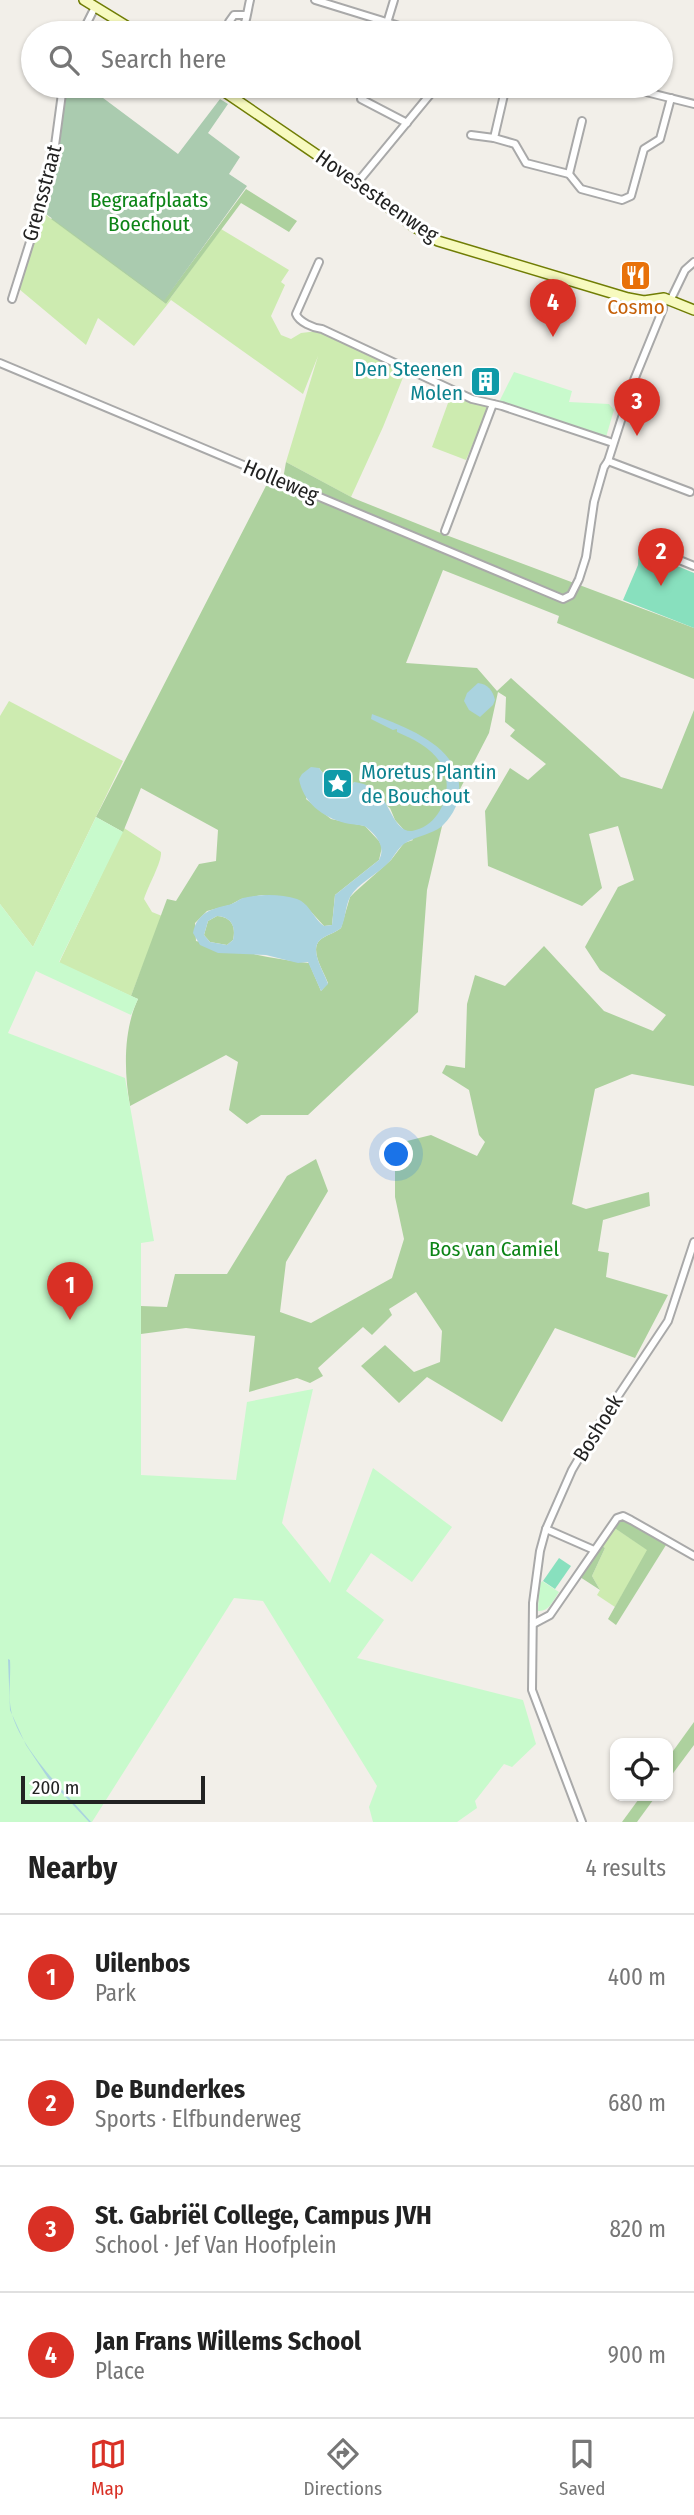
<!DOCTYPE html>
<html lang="en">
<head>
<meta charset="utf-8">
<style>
  :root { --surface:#fff; --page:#f2f2f2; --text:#222; --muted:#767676; --line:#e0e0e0; --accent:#d93025 }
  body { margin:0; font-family:"Fira Sans Condensed",sans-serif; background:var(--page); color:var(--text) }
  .controls { position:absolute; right:21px; bottom:21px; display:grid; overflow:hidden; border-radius:14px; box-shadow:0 2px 5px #0004 }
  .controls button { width:63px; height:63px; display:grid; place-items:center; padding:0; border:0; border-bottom:2px solid var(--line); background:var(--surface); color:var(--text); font:35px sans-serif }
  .scale { position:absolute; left:21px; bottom:18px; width:184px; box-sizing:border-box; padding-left:7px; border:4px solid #222; border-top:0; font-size:19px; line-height:24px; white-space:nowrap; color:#222; -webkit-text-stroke:5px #fff; paint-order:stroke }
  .you { position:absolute; left:397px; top:1155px; width:24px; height:24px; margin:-18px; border:5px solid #fff; border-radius:50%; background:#1a73e8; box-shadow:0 0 0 10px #1a73e833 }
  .badge { display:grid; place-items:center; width:46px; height:46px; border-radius:50%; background:var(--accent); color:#fff; font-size:23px; font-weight:700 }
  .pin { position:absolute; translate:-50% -58px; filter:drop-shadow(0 2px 4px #0008) }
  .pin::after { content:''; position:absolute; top:37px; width:24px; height:21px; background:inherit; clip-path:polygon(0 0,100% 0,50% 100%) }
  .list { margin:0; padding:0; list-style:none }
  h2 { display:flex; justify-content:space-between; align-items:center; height:91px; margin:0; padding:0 28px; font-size:30px }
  h2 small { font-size:23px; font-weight:400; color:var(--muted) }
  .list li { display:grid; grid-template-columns:46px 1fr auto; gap:21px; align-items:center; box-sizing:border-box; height:126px; padding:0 28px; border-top:2px solid var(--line) }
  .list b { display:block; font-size:26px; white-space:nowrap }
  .list p { margin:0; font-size:23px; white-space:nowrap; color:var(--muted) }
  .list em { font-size:23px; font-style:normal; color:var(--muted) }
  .icon { flex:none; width:38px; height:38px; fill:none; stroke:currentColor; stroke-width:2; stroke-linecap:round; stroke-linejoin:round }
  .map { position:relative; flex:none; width:694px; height:1822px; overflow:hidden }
  .search { position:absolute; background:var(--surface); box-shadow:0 2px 5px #0004; left:21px; right:21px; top:21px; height:77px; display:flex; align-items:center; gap:18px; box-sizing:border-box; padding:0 24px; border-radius:38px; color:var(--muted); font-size:26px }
  .sheet { height:595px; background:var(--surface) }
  nav { display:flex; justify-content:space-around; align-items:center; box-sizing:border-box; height:98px; border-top:2px solid var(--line); background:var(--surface); font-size:19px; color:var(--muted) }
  nav a { display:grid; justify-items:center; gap:4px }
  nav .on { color:var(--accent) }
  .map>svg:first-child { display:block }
  .grass { fill:#cdebb0 }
  .forest { fill:#add19e; fill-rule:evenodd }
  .cemetery { fill:#aacbaf }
  .park { fill:#c8facc }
  .pitch { fill:#88e0be }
  .water { fill:#aad3df; fill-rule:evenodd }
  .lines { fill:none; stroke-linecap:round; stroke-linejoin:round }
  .street-casing { stroke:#a9a9a9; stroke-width:10 }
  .secondary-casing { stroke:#707d05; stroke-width:12 }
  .street { stroke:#fff; stroke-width:6 }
  .secondary { stroke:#f7fabf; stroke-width:9 }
  .labels { text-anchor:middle; stroke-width:6; stroke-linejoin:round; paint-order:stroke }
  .street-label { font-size:21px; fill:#222; stroke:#fff }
  .park-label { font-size:21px; fill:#0c8416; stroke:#fff }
  .food-label { font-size:21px; fill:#c56008; stroke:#fff }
  .culture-label { font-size:21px; fill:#0d838f; stroke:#fff; text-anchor:end }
</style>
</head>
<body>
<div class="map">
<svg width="694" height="1822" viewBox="0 0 694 1822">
  <rect width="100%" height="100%" fill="#f2efe9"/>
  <!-- grass -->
  <g class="grass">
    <path d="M42,212L166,304L221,229L289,270L281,282L285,285L271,316L281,335L291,339L301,333L318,331L406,370L383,427L351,497L286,462L318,356L303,394L171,300L134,346L98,318L86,345L19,289Z"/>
    <path d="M452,392L463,398L485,405L488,409L466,460L432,447Z"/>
    <path d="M9,701L123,761L33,947L0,904V716Z"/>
    <path d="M124,828L161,852C162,862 148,886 144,899L152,912L162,916L131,996L59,963Z"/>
    <path d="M613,1527L648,1550L615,1607L597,1595L600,1590L592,1576L605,1548L601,1545Z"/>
  </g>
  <!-- forest -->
  <g class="forest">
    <path d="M246,189L297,221L289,232L241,203L166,304L51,219L54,216L167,296Z"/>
    <path d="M286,462L353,498L438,532L694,628V679L557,623L559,616L443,570L406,663L477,668L497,691L511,678L621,777L662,789L694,710V1086L632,1074L595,1089L572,1204L586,1209L649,1192L650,1206L603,1220L598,1251L609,1253L606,1277L668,1295L635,1358L555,1328L502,1422L427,1377L399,1403L361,1366L385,1345L414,1372L440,1362L442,1331L416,1292L389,1309L392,1315L372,1335L363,1327L318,1368L323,1376L310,1383L297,1378L249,1392L255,1336L186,1328L141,1334V1306L167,1307L175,1274H227L287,1176L316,1159L328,1191L286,1262L280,1312L311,1323L392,1278L404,1239L395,1197V1144L431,1135L477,1156L485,1142L479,1135L469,1090L442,1073L446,1065L465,1068L467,1004L475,975L505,986L544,946L604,1011L653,1031L666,1015L600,970L585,947L618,887L634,880L618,826L589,834L602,888L582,906L488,866L485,811L510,768L528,780L546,764L510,736L515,730L505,722L506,697L498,692L489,733L443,822L427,890L418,1012L308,1115H261L247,1124L229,1110L238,1062L226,1055L130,1106C124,1072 123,1031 138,999L131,996L167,899L176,901L199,864L216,861L218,830L141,788L123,832L96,817L269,480L282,485ZM319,768L325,776L322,784L324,789L347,798L354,782L390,808L395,820L413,840L404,843L391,860L355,892L350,897L341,928C335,933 326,935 320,940C309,950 324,972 328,983L321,991L309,963C272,959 233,950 196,941L195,923L207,911L230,905L241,899L262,895L303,903L324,926L332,925L335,895L379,860L382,847L379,841L365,826L331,819L306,799Z"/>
    <path d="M217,916C232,917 236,927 233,940L227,945L210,942L204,935L208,921Z"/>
    <path d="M623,1520L666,1545L616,1625L608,1619L647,1550L613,1527Z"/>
    <path d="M601,1545L605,1548L592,1576L600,1590L580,1577Z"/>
    <path d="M694,1722V1745L668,1780V1758Z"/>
    <path d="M641,1796H656L637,1822H622Z"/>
  </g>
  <!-- cemetery -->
  <path class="cemetery" d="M66,86H87L178,154L220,99L228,104L208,133L240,157L229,174L247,186L164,301L42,211L57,161Z"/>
  <!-- park -->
  <g class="park">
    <path d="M514,372L572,391L569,402L609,404L614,410L606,437L499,402Z"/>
    <path d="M96,817L123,832L59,962L138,999L131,1015L36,971L8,1033L125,1078L154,1241L141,1243V1475L236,1480L247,1402L313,1389L282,1523L330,1583L373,1468L452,1527L412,1582L371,1553L346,1591L384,1620L357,1658L523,1700L536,1744L512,1767L504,1764L475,1801L477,1808L457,1822H373L369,1807L377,1786L263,1601L234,1598L92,1822H0V904L33,947Z"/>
    <path d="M542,1581L559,1592C553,1601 549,1612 538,1611L539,1585Z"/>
  </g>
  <!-- pitch -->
  <g class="pitch">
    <path d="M639,550L694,573V628L623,600L638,565Z"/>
    <path d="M559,1558L571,1566L555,1589L543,1581Z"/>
  </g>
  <!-- water -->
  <g class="water">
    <path d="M478,683C488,684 493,691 495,700L493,705L480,717L469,710L464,701L467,693Z"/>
    <path d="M372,714C407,728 464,747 459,795C458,806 450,819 441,827C431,834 418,836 407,842C399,846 395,855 390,861C378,874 358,883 350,897C345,907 346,918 341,928C335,933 326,935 320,940C309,950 324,972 328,984L321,991L308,962L298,963L266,955L218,953L200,945L193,933C197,913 211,909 228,905C234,904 238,900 243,898C260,894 281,894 297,899C309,903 314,919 324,926L332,925L335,895L379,860C386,847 377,836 366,827C361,824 351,825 345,823C322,817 303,802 299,779L302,774L311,767L319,768L325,776L322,784L325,786L324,789L346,798L354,782C363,783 371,786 378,793C389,802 395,833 412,831C442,826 456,786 440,762C430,747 413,739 397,732V729L393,730L371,719ZM217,916C232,917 236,927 233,940L227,945L210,942L204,935L208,921Z"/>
    <path d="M8,1659L10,1660C11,1676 8,1694 11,1710C19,1748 66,1793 91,1822H89L48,1778L26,1745L10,1710Z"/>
  </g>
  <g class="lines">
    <defs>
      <g id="street">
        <path d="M315,0L422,33"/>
        <path d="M82,33L95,7"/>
        <path d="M228,33L229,22L234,15H246"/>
        <path d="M241,33C247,22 247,12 250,0"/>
        <path d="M384,33L394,0"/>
        <path d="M363,86L361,99L407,123"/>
        <path d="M506,86L494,138L515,144L526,163L569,174L581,189L622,200L631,196L644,149L660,139L671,98"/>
        <path d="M622,86L694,104"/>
        <path d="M471,135L494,138"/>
        <path d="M569,174L582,121"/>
        <path d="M357,183L437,86"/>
        <path d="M319,262L296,314C299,322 313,328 322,329L472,399L502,406L613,443"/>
        <path d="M12,299L51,175L63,86"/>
        <path d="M671,299L685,270L694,262"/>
        <path d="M0,363L563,599L571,595L579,579L586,557L594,502L604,467L608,461L634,380L663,309L664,298"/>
        <path d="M608,461L690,492"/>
        <path d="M445,531L493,404"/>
        <path d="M668,538L662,543L672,557L694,566"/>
        <path d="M546,1529L594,1550"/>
        <path d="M533,1624L550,1615L617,1518L623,1516L631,1520L694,1556"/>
        <path d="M582,1822L532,1690L533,1603L540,1551L546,1529L572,1470L598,1426L668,1321L694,1242"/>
      </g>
      <g id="secondary">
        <path d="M84,0L138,33"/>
        <path d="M216,86L345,174L413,226L438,241L628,298L644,301L664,298L694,310"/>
      </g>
    </defs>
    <!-- street casing -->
    <use href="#street" class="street-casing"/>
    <!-- secondary casing -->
    <use href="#secondary" class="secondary-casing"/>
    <!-- street -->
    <use href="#street" class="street"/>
    <!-- secondary -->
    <use href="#secondary" class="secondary"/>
  </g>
  <!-- icons -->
  <defs>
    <symbol id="restaurant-square" viewBox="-11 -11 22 22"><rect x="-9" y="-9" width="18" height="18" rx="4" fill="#e8710a" stroke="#fff"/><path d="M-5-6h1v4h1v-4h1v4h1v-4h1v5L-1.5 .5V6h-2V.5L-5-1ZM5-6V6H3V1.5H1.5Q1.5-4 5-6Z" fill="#fff"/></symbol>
    <symbol id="building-square" viewBox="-11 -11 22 22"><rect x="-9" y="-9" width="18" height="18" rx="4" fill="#0f9aa8" stroke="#fff"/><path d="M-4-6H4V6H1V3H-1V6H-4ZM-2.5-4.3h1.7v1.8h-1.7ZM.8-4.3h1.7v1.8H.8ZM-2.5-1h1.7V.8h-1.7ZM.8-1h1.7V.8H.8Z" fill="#fff"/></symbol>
    <symbol id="sight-square" viewBox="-11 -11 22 22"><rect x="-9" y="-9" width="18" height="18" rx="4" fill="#0f9aa8" stroke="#fff"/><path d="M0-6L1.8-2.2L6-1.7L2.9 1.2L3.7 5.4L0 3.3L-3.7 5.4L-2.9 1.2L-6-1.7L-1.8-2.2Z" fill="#fff"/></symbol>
  </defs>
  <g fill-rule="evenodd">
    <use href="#restaurant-square" x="618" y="258" width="35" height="35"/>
    <use href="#building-square" x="468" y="364" width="35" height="35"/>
    <use href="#sight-square" x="320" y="766" width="35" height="35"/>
  </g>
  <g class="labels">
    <!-- street labels -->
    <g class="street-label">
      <text transform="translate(42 193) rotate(-75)" y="7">Grensstraat</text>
      <text transform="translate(377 196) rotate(35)" y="7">Hovesesteenweg</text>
      <text transform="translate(281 481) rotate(23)" y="7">Holleweg</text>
      <text transform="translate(598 1428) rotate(-58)" y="7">Boshoek</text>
    </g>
    <!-- park labels -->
    <g class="park-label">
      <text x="149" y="207">Begraafplaats<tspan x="149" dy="24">Boechout</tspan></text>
      <text x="494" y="1256">Bos van Camiel</text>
    </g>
    <!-- food labels -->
    <g class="food-label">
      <text x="636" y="314">Cosmo</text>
    </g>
    <!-- culture labels -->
    <g class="culture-label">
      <text x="463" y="376">Den Steenen<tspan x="463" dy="24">Molen</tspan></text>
      <text x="361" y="779" text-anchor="start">Moretus Plantin<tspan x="361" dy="24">de Bouchout</tspan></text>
    </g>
  </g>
</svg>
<div class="controls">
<button><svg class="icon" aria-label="locate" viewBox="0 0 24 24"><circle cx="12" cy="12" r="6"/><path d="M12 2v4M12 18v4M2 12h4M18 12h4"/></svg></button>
</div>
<div class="scale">200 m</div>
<div class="you"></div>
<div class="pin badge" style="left:70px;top:1320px">1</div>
<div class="pin badge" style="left:661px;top:586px">2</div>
<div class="pin badge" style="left:637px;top:436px">3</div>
<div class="pin badge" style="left:553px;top:337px">4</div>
<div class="search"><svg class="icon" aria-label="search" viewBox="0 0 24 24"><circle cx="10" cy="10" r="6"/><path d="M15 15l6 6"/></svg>Search here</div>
</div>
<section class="sheet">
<h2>Nearby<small>4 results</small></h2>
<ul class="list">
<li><span class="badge">1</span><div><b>Uilenbos</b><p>Park</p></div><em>400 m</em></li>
<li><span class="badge">2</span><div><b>De Bunderkes</b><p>Sports · Elfbunderweg</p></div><em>680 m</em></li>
<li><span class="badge">3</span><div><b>St. Gabriël College, Campus JVH</b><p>School · Jef Van Hoofplein</p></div><em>820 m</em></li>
<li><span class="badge">4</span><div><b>Jan Frans Willems School</b><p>Place</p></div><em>900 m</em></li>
</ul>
</section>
<nav>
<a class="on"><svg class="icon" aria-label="map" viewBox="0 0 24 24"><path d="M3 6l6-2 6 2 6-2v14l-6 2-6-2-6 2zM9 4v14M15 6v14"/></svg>Map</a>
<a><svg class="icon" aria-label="directions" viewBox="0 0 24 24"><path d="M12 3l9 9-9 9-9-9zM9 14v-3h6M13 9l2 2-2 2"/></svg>Directions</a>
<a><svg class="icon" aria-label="saved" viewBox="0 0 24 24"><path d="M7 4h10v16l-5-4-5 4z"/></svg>Saved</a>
</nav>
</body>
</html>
